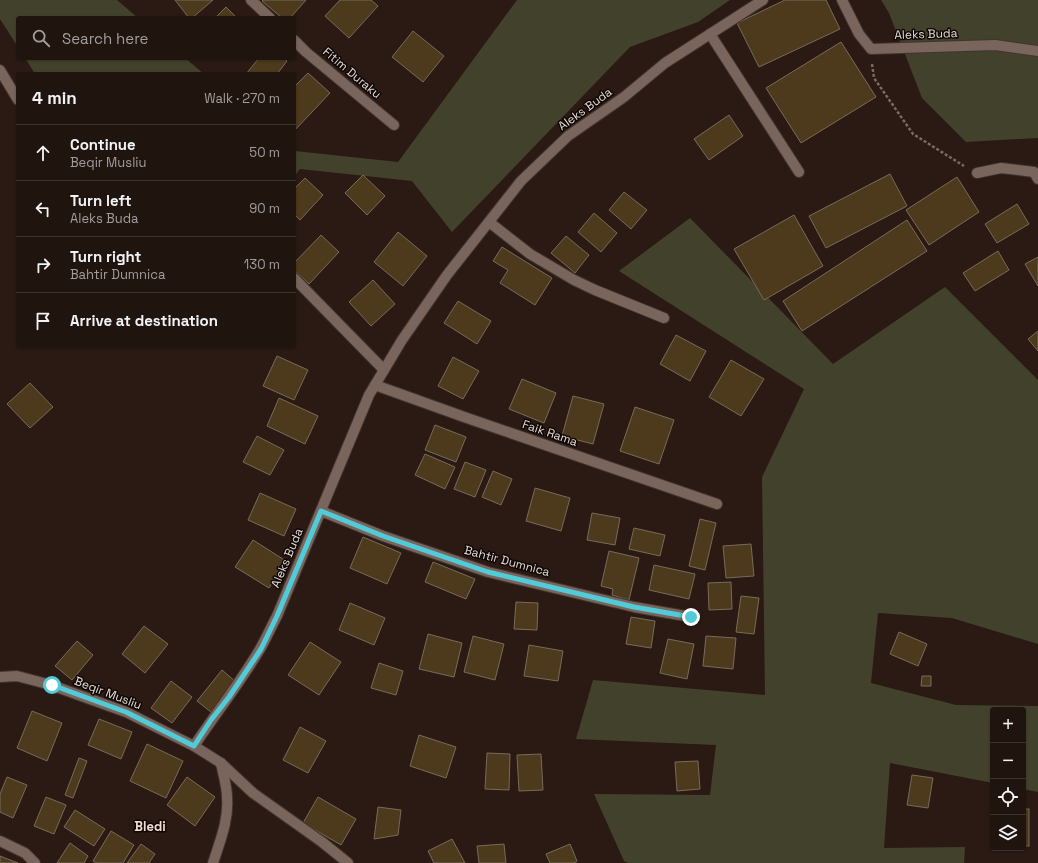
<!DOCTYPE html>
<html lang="en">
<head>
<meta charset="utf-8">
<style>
  :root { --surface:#20140e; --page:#2d211c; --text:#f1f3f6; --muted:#a29e9e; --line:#3d332e }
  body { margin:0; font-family:"Space Grotesk",sans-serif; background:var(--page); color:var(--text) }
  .controls { position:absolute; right:12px; bottom:12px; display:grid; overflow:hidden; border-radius:4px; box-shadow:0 1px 3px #0004 }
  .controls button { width:36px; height:36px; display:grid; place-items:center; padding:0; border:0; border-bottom:1px solid var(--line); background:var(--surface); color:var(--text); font:20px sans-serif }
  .stop { position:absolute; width:12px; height:12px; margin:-9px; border:3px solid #52cbd9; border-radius:50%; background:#fff }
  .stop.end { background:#52cbd9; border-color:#fff; box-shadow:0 1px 4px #0008 }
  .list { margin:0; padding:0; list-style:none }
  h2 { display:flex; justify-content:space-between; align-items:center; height:52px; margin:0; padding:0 16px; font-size:17px }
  h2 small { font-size:13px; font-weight:400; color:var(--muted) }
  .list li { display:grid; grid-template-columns:26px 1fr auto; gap:12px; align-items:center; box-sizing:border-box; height:56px; padding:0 16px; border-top:1px solid var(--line) }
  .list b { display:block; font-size:15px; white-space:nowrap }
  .list p { margin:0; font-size:13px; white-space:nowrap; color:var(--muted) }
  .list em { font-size:13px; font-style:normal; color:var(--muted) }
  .icon { flex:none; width:22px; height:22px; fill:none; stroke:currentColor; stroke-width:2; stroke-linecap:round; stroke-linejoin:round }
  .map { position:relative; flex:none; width:1038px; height:863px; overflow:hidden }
  .search { position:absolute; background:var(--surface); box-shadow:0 1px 3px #0004; left:16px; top:16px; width:280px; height:44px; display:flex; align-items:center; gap:10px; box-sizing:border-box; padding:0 14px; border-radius:4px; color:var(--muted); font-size:15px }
  .panel { position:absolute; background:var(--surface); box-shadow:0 1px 3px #0004; left:16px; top:72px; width:280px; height:276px; border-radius:4px }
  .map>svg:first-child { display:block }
  .green { fill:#42422c }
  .building { fill:#4d3a1d; stroke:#776b5a }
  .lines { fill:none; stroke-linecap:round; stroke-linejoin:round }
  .lane-casing { stroke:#413431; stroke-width:12 }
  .street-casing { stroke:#413431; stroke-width:12 }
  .path { stroke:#796a64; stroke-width:2.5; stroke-dasharray:3 2; stroke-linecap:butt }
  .lane { stroke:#7a655c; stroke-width:10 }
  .street { stroke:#7a655c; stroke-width:10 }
  .route { stroke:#52cbd9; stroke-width:5 }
  .labels { text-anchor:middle; stroke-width:3; stroke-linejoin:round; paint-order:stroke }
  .street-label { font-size:12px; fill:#e8dcd7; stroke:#0e0705 }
  .neighbourhood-label { font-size:13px; font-weight:bold; fill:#f4dcd2; stroke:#0e0705 }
</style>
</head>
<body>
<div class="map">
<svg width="1038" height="863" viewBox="0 0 1038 863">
  <rect width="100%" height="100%" fill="#2b1a13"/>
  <!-- green -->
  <g class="green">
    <path d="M0,0H117L138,18H18V47L0,19Z"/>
    <path d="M517,0H730L698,22L630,47L452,232L412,181L300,169L294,177V150L295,151L398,162Z"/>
    <path d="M881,0H1038V138L966,142L922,98L889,13Z"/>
    <path d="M25,58H185L204,74H35Z"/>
    <path d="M690,218L833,364L945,287L1038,380V644L952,618L878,613L871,683L956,705L1038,706V792L1023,789V710H993V783L890,763L884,848L965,847L964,863H628L624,861L594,794L710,795L716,745L576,739L593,680L765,695L762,477L804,389L619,271Z"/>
  </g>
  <!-- building -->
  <g class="building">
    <path d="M175,0H213L192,18H189Z"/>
    <path d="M263,0H306L290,18H282L262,1Z"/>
    <path d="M340,0H371L378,6L349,38L325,16Z"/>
    <path d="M785,0H826L840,29L759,67L737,23Z"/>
    <path d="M226,7L237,18H215Z"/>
    <path d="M413,31L444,56L423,82L392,57Z"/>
    <path d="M841,42L876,97L801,143L766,88Z"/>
    <path d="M259,58H283L287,61L277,74H246Z"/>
    <path d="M308,73L330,93L294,131V87Z"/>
    <path d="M729,115L743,136L709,160L694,139Z"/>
    <path d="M890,174L907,206L826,248L809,216Z"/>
    <path d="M363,175L385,196L367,215L345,193Z"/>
    <path d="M957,177L979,212L929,245L906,210Z"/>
    <path d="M305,178L323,195L300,220L294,214V189Z"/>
    <path d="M624,192L647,210L631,229L609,210Z"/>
    <path d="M1017,204L1029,224L997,243L985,224Z"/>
    <path d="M594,213L617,233L601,252L578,232Z"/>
    <path d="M794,215L823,266L764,300L734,249Z"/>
    <path d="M907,220L927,251L802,331L783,301Z"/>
    <path d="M398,232L427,256L403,286L374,262Z"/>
    <path d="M321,235L339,252L309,284L294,270V263Z"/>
    <path d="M566,236L589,255L575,273L551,253Z"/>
    <path d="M502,247L552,278L535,305L500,283L508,270L493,261Z"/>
    <path d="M998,251L1009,270L975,291L963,273Z"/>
    <path d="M1038,257V286L1025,264Z"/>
    <path d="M373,280L395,304L371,326L349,302Z"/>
    <path d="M458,301L491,321L477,344L444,323Z"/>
    <path d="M1038,331V351L1028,339Z"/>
    <path d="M676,335L706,351L690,381L660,364Z"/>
    <path d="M277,356L308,370L294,400L263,386Z"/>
    <path d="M453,357L479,371L463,399L438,386Z"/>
    <path d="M731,360L764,379L741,416L709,397Z"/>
    <path d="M522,379L556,393L544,423L509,409Z"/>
    <path d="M30,383L53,407L30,428L7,404Z"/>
    <path d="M573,396L604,404L593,444L562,436Z"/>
    <path d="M279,398L318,416L305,444L267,426Z"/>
    <path d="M635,407L674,420L659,464L620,451Z"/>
    <path d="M435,425L466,437L456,462L425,450Z"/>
    <path d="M257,436L284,450L270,475L243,462Z"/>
    <path d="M425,454L455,467L445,489L415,475Z"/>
    <path d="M465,462L486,470L475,497L454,489Z"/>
    <path d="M493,471L512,479L501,505L482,497Z"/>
    <path d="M535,488L570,498L561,531L526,521Z"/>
    <path d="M260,493L296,509L284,536L248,520Z"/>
    <path d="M592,513L620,518L615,545L587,540Z"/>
    <path d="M700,519L716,523L705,570L689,566Z"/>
    <path d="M634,528L665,535L660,556L629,549Z"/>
    <path d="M363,537L401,553L387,584L350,568Z"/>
    <path d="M253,540L286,561L269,588L235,567Z"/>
    <path d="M751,544L754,576L726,578L723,546Z"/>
    <path d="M609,551L639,558L629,600L612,595L613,589L601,586Z"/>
    <path d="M433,562L475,579L466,599L425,582Z"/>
    <path d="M654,565L695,574L689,599L649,590Z"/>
    <path d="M731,582L732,609L709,610L708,583Z"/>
    <path d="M741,596L759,598L754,634L736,632Z"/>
    <path d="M516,602L538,603L537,630L514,629Z"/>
    <path d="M350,603L385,618L374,645L339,630Z"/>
    <path d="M631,617L655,621L651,648L626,644Z"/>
    <path d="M144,626L168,644L145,673L122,654Z"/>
    <path d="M899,632L927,644L918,666L890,654Z"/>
    <path d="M428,634L462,643L454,677L419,669Z"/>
    <path d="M473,636L504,644L495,680L464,672Z"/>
    <path d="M706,636L736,638L733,669L703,666Z"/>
    <path d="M668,639L694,644L687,679L660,673Z"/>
    <path d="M77,641L93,655L72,680L55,666Z"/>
    <path d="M310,642L341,662L319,695L288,675Z"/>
    <path d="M529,645L563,651L558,681L524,676Z"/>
    <path d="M379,663L403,671L396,695L371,688Z"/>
    <path d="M222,670L236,682L211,712L197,701Z"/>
    <path d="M922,676H931V686H921Z"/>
    <path d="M171,681L192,697L172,723L151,708Z"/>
    <path d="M32,711L62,723L47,761L17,748Z"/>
    <path d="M99,719L132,732L121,759L88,745Z"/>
    <path d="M300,727L326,741L308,773L283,760Z"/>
    <path d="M419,735L456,747L446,778L410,766Z"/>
    <path d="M147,744L183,761L166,798L130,781Z"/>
    <path d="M487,753L510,754L509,790L485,789Z"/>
    <path d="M541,754L543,790L519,791L517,755Z"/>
    <path d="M79,758L87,761L73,798L65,795Z"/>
    <path d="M698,761L700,789L677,791L675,762Z"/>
    <path d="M912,775L933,778L928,808L907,805Z"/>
    <path d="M7,777L27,785L13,818L0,812V794Z"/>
    <path d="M187,777L215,797L195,826L167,805Z"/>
    <path d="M46,797L66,805L54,834L34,826Z"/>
    <path d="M318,797L356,819L341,845L303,823Z"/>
    <path d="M378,807L401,810L398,835L374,839Z"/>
    <rect x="1023" y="809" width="6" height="37"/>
    <path d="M75,810L105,829L94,846L64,827Z"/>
    <path d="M111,831L134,845L123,863H97L93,861Z"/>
    <path d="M452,839L465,863H434L428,851Z"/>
    <path d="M70,843L88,856L84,863H57Z"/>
    <path d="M141,844L155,854L149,863H127Z"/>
    <path d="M504,844L506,863H479L477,846Z"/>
    <path d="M570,844L577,861L574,863H550L546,854Z"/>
    <path d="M0,856L18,863H0Z"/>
  </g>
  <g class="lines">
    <defs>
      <g id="lane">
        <path d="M489,222L530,254L574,280L595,290L664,318"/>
        <path d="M294,278L384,370"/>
      </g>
      <g id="street">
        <path d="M251,0L270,18"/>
        <path d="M842,0L859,34L871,49L995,45L1038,51"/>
        <path d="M710,34L799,172"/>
        <path d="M294,40L306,52L394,125"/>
        <path d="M0,70L18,100"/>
        <path d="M977,173L1001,168L1034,172L1038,179"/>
        <path d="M375,385L467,418L717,504"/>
        <path d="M321,511L383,536L488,572L634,607L691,617"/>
        <path d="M0,677L17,676L51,685L126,712L194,746L221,763L253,793L322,842L348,863"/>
        <path d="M194,746C216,713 240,683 260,649C266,639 271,627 277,616L369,395L402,340L447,275L521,181L568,136L624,97L665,63L763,0"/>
        <path d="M0,841L25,853L35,863"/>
        <path d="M213,863C220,841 229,820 227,797C227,786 223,774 221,763"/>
      </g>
    </defs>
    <!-- lane casing -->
    <use href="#lane" class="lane-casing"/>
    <!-- street casing -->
    <use href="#street" class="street-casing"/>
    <!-- path -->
    <path class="path" d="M872,64L874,78L913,134L964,166"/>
    <!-- lane -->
    <use href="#lane" class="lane"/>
    <!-- street -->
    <use href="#street" class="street"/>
  </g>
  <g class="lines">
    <!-- route -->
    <path class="route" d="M52,685L126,712L194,746L211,720L229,697L261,649L277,616L321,511L383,536L488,572L634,607L691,617"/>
  </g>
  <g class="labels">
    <!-- street labels -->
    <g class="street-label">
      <text transform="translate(926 34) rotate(-2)" y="4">Aleks Buda</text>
      <text transform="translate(352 73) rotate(40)" y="4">Fitim Duraku</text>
      <text transform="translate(585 109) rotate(-36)" y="4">Aleks Buda</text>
      <text transform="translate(550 433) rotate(19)" y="4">Faik Rama</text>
      <text transform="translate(287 558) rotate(-67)" y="4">Aleks Buda</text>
      <text transform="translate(507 561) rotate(15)" y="4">Bahtir Dumnica</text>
      <text transform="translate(108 693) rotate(21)" y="4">Beqir Musliu</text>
    </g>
    <!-- neighbourhood labels -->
    <g class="neighbourhood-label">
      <text x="150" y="831">Bledi</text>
    </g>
  </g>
</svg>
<div class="controls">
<button>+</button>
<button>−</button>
<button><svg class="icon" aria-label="locate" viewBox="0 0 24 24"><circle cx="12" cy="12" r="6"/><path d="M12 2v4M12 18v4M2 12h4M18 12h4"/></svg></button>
<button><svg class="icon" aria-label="layers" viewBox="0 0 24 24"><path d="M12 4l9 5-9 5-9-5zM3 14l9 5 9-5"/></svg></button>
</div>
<div class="stop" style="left:52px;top:685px"></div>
<div class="stop end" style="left:691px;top:617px"></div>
<div class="search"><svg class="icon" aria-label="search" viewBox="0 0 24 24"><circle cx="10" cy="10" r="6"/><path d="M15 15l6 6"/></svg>Search here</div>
<section class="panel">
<h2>4 min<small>Walk · 270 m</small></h2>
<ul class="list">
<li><svg class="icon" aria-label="ahead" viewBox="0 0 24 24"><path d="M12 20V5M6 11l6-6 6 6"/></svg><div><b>Continue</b><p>Beqir Musliu</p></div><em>50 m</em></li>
<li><svg class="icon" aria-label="left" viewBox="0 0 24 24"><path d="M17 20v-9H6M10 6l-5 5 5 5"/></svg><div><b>Turn left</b><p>Aleks Buda</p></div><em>90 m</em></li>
<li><svg class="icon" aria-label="right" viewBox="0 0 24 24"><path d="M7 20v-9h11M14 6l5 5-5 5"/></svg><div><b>Turn right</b><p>Bahtir Dumnica</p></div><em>130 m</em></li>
<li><svg class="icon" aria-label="arrive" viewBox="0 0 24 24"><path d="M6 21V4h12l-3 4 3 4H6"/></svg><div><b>Arrive at destination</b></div></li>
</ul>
</section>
</div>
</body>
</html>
